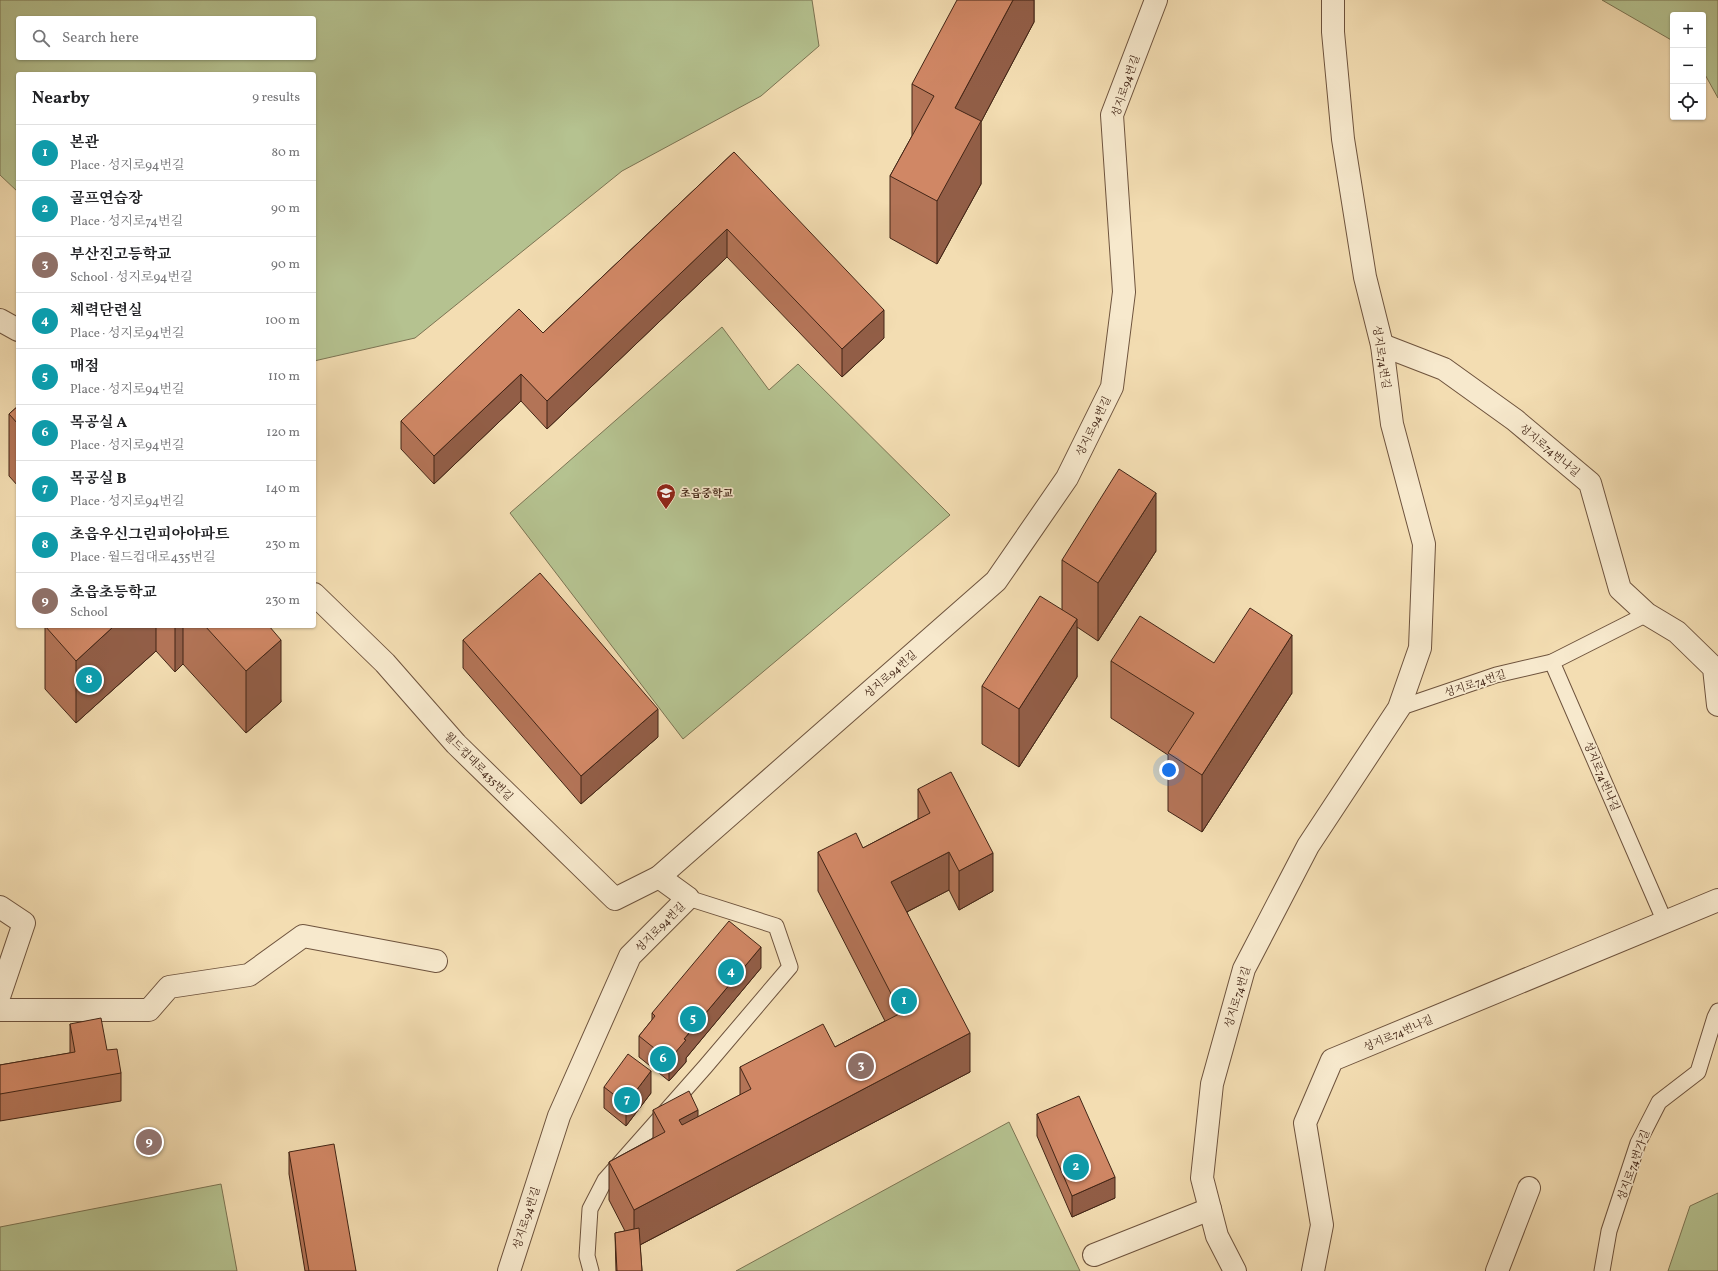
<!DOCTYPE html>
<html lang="en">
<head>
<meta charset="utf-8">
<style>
  :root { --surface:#fff; --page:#f2f2f2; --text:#202124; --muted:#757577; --line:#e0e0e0; --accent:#7c3aed }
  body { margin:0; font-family:Vollkorn,"Noto Serif KR",serif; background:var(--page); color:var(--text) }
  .controls { position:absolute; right:12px; top:12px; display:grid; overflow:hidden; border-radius:4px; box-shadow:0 1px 3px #0004 }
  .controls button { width:36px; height:36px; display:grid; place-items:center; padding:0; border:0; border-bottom:1px solid var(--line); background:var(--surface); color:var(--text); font:20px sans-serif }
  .you { position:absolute; left:1169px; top:770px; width:14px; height:14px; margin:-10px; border:3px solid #fff; border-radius:50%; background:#1a73e8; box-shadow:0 0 0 6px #1a73e833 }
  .badge { display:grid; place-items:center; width:26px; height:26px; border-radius:50%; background:var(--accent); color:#fff; font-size:13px; font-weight:700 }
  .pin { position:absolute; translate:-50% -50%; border:2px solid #fff; box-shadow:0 1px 4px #0006 }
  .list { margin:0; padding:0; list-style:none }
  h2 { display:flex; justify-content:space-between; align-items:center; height:52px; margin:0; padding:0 16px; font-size:17px }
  h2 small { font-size:13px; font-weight:400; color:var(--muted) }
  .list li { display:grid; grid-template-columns:26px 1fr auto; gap:12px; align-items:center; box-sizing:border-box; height:56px; padding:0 16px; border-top:1px solid var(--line) }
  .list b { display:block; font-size:15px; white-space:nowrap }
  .list p { margin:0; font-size:13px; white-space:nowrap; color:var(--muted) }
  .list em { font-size:13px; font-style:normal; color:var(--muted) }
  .icon { flex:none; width:22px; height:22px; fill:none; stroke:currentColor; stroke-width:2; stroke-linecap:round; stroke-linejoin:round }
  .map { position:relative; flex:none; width:1718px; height:1271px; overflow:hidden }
  .search { position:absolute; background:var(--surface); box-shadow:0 1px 3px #0004; left:16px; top:16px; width:300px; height:44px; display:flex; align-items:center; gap:10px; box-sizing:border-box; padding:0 14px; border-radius:4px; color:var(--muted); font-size:15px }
  .panel { position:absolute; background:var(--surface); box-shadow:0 1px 3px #0004; left:16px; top:72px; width:300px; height:556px; border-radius:4px }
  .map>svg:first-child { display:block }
  .green { fill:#b5c290; stroke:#7c7453; fill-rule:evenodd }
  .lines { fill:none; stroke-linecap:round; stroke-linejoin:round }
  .lane-casing { stroke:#6e533d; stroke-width:17 }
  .street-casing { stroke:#6e533d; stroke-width:24 }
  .lane { stroke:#f7e9cd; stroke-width:15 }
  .street { stroke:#f7e9cd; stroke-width:22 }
  .wall { fill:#b37457; stroke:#422516 }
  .shaded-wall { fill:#925e47; stroke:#422516 }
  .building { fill:#d08765; stroke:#422516 }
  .labels { text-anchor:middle; stroke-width:3.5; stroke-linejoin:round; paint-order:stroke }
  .street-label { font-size:11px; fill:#422516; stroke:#f7e9cd }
  .poi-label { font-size:11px; font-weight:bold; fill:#422516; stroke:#f7e9cd; text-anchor:start }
</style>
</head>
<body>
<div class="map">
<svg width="1718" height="1271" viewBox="0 0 1718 1271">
  <rect width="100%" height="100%" fill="#f3ddb2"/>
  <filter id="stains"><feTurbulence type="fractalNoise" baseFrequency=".005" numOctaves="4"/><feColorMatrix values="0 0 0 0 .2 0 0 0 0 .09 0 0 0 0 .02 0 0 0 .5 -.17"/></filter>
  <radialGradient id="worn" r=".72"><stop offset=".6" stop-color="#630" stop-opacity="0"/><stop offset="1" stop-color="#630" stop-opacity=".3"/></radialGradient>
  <!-- green -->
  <g class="green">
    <path d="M0,0H812L819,46L761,96L622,171L415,338L314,361V74H18V192L0,175ZM18,18H314V58H18Z"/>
    <path d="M1602,0H1718V98L1703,71V15H1673V41Z"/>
    <path d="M722,327L769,390L798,364L950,515L683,739L510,513Z"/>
    <path d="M1009,1122L1080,1271H736Z"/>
    <path d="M221,1184L237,1271H0V1227Z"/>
    <path d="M1718,1193V1271H1668L1690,1206Z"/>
  </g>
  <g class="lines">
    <defs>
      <g id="lane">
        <path d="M1552,662L1665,922"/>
        <path d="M1399,708L1496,675L1552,662L1647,614"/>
        <path d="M591,1271L587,1256L590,1209L605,1180L705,1067L790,967L776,926L688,898"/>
        <path d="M1602,1271L1609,1231L1638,1143L1659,1102L1698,1072L1715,1017L1718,1011"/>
      </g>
      <g id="street">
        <path d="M0,320L18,330"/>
        <path d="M1382,345L1444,369L1515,420L1590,483L1620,589L1647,614L1677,632L1714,668L1718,705"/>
        <path d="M314,594L385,663L456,744L615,899L659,877L996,581L1067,478L1112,387L1124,292L1112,115L1156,0"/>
        <path d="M0,907L24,923L0,994"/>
        <path d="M0,1010H149L169,987L249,975L303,936L436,961"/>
        <path d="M1094,1255L1210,1209"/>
        <path d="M509,1271L559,1116L630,956L688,898L659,877"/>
        <path d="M1235,1271L1217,1236L1202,1178L1212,1084L1244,969L1308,846L1399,708L1420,648L1424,544L1392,424L1382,345L1365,277L1343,139L1333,32V0"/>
        <path d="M1313,1271L1322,1225L1305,1123L1332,1060L1718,900"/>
        <path d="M1497,1271L1529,1188"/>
      </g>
    </defs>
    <!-- lane casing -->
    <use href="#lane" class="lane-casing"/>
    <!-- street casing -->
    <use href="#street" class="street-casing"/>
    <!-- lane -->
    <use href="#lane" class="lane"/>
    <!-- street -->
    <use href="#street" class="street"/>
  </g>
  <!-- wall -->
  <g class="wall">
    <path d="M1034,0V22L981,122V184L937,264L890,238V176L912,136V84Z"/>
    <path d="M734,152L884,338L842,377L727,257L547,429L521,401L434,484L401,449V421L543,333Z"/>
    <path d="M18,406V486L9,476V414Z"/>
    <path d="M1156,551L1098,641L1077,627V677L1019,767L982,744V686L1062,610V560Z"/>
    <path d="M45,626H269L281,702L246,733L183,664L175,672L156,651L76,723L45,689Z"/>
    <path d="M463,640L658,737L581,804L463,668Z"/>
    <path d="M1111,661L1214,663L1292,693L1202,832L1168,811V755L1111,718Z"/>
    <path d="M918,789L993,891L959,910L949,890L907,912L970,1072L640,1245L642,1271H616L615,1233L625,1231L609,1200V1162L653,1138V1110L698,1117L740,1095V1067L835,1047L885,1021L818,891V852L863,848L918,819Z"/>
    <path d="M761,968L686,1058V1062L669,1081L639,1057V1036L652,1020V1013Z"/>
    <path d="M70,1024L107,1050L121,1073V1101L0,1121V1065L70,1053Z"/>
    <path d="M604,1087L651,1093L626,1126L604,1108Z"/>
    <path d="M1037,1114L1115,1198L1072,1217L1037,1136Z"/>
    <path d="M289,1152L356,1271H305L289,1174Z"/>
  </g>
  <!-- shaded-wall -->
  <g class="shaded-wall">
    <path d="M1013,0H1034V22L981,122V184L937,264V201L955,108Z"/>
    <path d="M727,229V257L547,429V401Z"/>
    <path d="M884,310V338L842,377V349Z"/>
    <path d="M521,374V401L434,484V456Z"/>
    <path d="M1156,493V551L1098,641V583Z"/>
    <path d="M1077,619V677L1019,767V709Z"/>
    <path d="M114,626H156V651L76,723V661Z"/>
    <path d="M175,626H183V664L175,672Z"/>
    <path d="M1292,635V693L1202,832V775Z"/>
    <path d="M281,640V702L246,733V671Z"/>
    <path d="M658,709V737L581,804V776Z"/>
    <path d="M949,852V890L891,920V882Z"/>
    <path d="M993,853V891L959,910V871Z"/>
    <path d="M761,947V968L686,1058V1062L669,1081V1060L684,1039Z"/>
    <path d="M970,1033V1072L634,1248V1210Z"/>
    <path d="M651,1071V1093L626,1126V1104Z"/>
    <path d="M698,1110V1148L679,1159V1120Z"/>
    <path d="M1115,1177V1198L1072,1217V1196Z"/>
  </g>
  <!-- building -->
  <g class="building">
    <path d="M957,0H1013L955,108L981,121L937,201L890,176L934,96L912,84Z"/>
    <path d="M734,152L884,310L842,349L727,229L547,401L521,374L434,456L401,421L519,309L543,333Z"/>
    <path d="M18,406V424L9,414Z"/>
    <path d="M1119,469L1156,493L1098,583L1062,560Z"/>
    <path d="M540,573L658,709L581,776L463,640Z"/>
    <path d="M1040,596L1077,619L1019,709L982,686Z"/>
    <path d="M1250,608L1292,635L1202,775L1168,753L1194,713L1111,661L1140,616L1214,663Z"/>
    <path d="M45,626H114L76,661Z"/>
    <path d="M205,626H269L281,640L246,671Z"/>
    <path d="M951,772L993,853L959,871L949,852L891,882L970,1033L634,1210L609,1162L665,1132L653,1110L689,1091L698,1110L679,1120L682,1125L751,1089L740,1067L823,1024L835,1047L901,1013L818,852L856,833L863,848L930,813L918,789Z"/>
    <path d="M729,921L761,947L684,1039L686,1040L669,1060L639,1036L655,1016L652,1013Z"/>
    <path d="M101,1018L107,1050L117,1049L121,1073L0,1094V1065L75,1052L70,1024Z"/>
    <path d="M628,1054L651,1071L626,1104L604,1087Z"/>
    <path d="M1079,1096L1115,1177L1072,1196L1037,1114Z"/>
    <path d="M334,1144L356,1271H309L289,1152Z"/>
    <path d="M639,1228L642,1271H617L615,1233Z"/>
  </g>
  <!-- icons -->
  <defs>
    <symbol id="school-pin" viewBox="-11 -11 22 30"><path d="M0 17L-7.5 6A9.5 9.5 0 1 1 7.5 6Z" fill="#8f2418" stroke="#f7e9cd"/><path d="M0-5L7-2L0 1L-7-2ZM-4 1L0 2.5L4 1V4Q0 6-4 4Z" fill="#fff"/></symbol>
  </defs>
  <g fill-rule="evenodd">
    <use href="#school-pin" x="655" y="482" width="22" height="30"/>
  </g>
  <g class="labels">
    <!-- street labels -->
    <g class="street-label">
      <text transform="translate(1125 86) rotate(-71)" y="4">성지로94번길</text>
      <text transform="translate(1382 357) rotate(81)" y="4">성지로74번길</text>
      <text transform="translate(1093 426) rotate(-64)" y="4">성지로94번길</text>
      <text transform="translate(1550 450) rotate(40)" y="4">성지로74번나길</text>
      <text transform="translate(890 674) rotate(-41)" y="4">성지로94번길</text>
      <text transform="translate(1475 683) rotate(-18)" y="4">성지로74번길</text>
      <text transform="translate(479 766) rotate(45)" y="4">월드컵대로435번길</text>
      <text transform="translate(1602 776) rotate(67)" y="4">성지로74번나길</text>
      <text transform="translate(660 927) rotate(-45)" y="4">성지로94번길</text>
      <text transform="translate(1237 997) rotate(-73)" y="4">성지로74번길</text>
      <text transform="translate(1398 1033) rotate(-23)" y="4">성지로74번나길</text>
      <text transform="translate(1633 1165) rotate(-70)" y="4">성지로74번가길</text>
      <text transform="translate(526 1218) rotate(-72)" y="4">성지로94번길</text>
    </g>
    <!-- poi labels -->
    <g class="poi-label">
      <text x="680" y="497">초읍중학교</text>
    </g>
  </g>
  <rect width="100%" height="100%" filter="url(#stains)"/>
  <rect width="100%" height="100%" fill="url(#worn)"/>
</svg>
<div class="controls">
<button>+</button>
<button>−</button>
<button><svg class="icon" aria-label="locate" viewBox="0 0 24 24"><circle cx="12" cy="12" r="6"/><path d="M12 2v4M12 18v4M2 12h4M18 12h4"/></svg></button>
</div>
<div class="you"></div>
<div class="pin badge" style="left:904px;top:1001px;background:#0f9aa8">1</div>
<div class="pin badge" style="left:1076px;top:1167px;background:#0f9aa8">2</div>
<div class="pin badge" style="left:861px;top:1066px;background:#8d6e63">3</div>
<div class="pin badge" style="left:731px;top:972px;background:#0f9aa8">4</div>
<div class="pin badge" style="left:693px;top:1019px;background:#0f9aa8">5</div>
<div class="pin badge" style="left:663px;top:1059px;background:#0f9aa8">6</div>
<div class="pin badge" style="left:627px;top:1100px;background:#0f9aa8">7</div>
<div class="pin badge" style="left:89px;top:680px;background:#0f9aa8">8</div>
<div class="pin badge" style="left:149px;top:1142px;background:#8d6e63">9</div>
<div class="search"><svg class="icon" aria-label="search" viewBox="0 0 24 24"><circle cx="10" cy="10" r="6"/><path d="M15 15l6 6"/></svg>Search here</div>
<section class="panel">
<h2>Nearby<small>9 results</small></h2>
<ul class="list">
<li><span class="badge" style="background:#0f9aa8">1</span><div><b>본관</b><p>Place · 성지로94번길</p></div><em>80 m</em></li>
<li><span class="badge" style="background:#0f9aa8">2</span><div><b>골프연습장</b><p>Place · 성지로74번길</p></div><em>90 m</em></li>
<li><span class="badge" style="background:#8d6e63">3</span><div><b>부산진고등학교</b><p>School · 성지로94번길</p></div><em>90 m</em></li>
<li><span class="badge" style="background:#0f9aa8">4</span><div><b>체력단련실</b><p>Place · 성지로94번길</p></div><em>100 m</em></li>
<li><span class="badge" style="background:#0f9aa8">5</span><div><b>매점</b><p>Place · 성지로94번길</p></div><em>110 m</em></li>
<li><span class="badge" style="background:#0f9aa8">6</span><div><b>목공실 A</b><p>Place · 성지로94번길</p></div><em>120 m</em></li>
<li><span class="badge" style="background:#0f9aa8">7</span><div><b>목공실 B</b><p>Place · 성지로94번길</p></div><em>140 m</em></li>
<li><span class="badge" style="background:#0f9aa8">8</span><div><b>초읍우신그린피아아파트</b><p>Place · 월드컵대로435번길</p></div><em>230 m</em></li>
<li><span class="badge" style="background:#8d6e63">9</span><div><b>초읍초등학교</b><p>School</p></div><em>230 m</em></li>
</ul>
</section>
</div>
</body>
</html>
